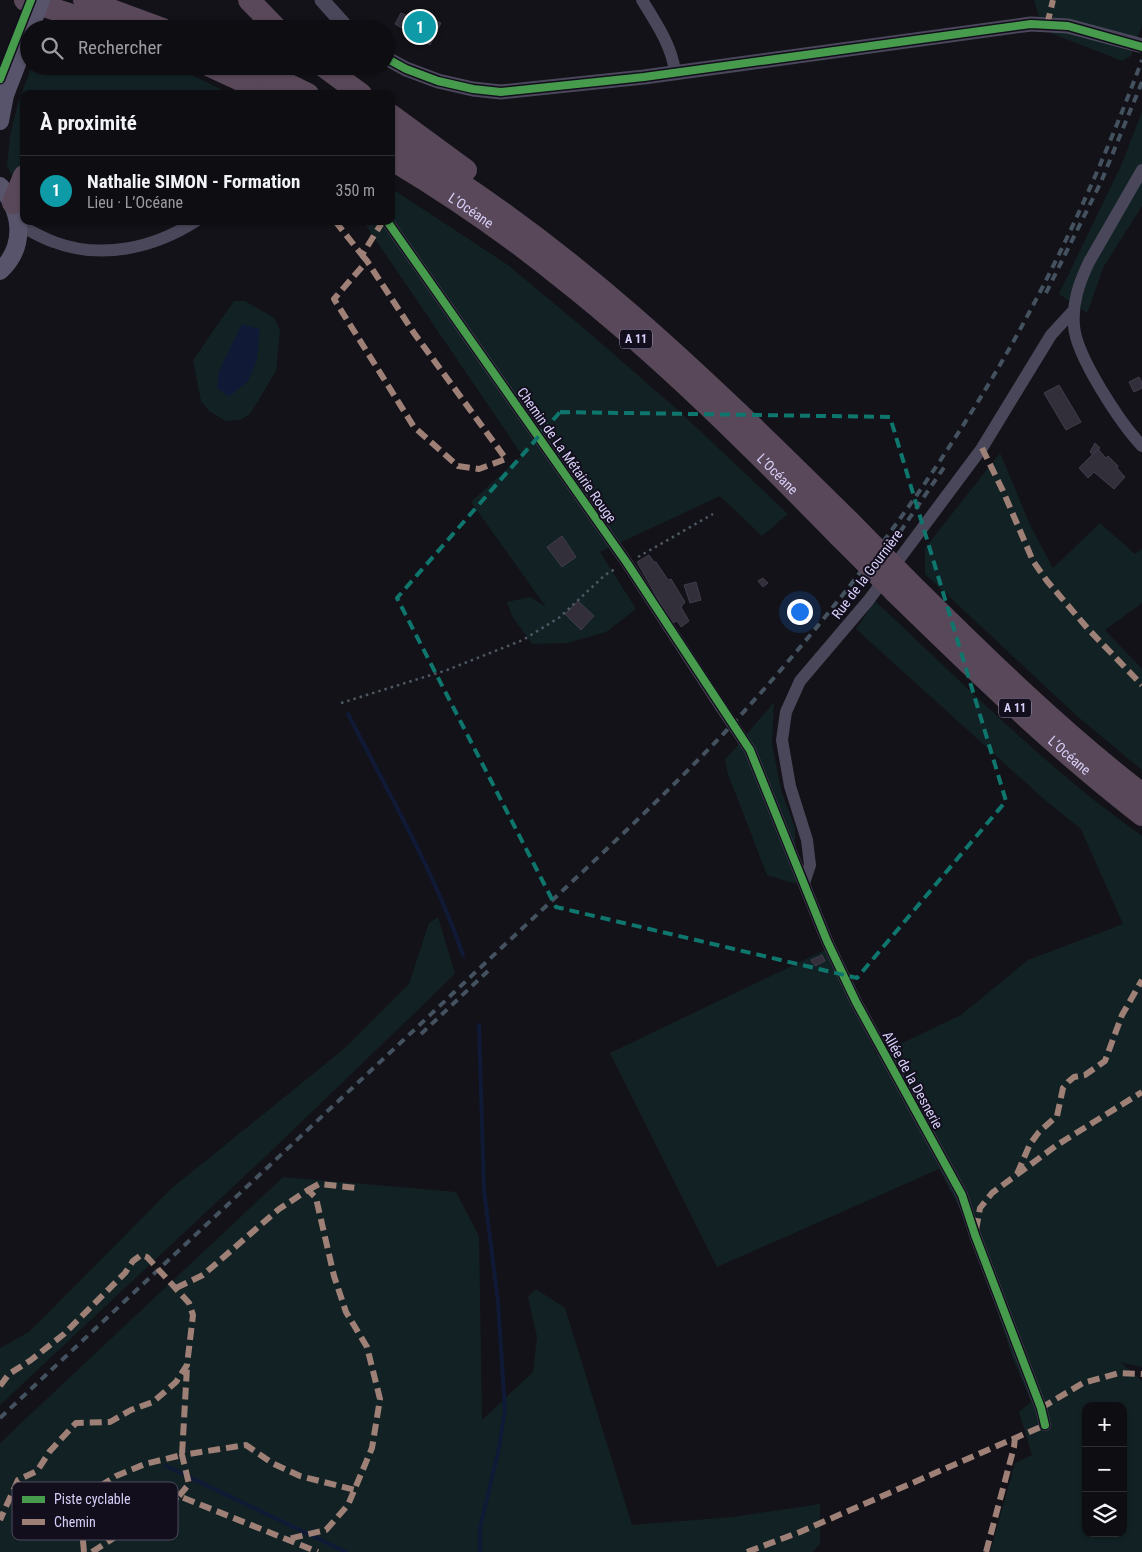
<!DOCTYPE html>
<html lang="fr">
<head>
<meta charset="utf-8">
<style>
  :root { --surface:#0e0e12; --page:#17171b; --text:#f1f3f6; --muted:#9b9c9f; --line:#2e2e32; --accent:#0f766e }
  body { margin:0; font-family:"Roboto Condensed",sans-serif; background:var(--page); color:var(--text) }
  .controls { position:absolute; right:15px; bottom:15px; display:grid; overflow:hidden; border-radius:10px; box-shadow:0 1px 4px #0004 }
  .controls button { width:45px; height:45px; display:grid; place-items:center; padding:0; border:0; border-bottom:1px solid var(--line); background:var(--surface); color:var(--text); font:25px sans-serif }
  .you { position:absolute; left:799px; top:611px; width:18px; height:18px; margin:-12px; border:4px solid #fff; border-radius:50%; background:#1a73e8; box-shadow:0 0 0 8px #1a73e833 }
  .badge { display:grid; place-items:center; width:32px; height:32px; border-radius:50%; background:var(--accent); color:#fff; font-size:16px; font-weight:700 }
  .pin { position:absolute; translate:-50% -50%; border:2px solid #fff; box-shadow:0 1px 5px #0006 }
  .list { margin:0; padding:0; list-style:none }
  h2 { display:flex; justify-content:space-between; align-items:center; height:65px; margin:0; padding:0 20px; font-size:21px }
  h2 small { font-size:16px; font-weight:400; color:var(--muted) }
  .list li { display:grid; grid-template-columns:32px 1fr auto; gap:15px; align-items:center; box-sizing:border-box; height:70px; padding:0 20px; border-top:1px solid var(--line) }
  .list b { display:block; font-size:19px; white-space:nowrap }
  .list p { margin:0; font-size:16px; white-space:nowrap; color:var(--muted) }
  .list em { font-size:16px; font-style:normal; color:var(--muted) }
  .icon { flex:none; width:28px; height:28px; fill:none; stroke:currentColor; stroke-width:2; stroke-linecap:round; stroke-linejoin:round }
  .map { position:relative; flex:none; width:1142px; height:1552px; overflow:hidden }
  .search { position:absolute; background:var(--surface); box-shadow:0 1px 4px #0004; left:20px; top:20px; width:375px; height:55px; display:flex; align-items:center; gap:12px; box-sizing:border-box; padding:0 18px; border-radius:28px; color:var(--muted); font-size:19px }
  .panel { position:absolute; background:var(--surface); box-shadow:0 1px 4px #0004; left:20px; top:90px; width:375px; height:135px; border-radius:10px }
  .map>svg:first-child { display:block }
  .green { fill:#122224; fill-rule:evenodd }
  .water { fill:#101a36 }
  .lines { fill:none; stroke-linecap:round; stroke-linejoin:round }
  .stream { stroke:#101a36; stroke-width:4 }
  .building { fill:#322f3b; stroke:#413c4b }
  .path { stroke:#4e5864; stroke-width:2.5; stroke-dasharray:2.5 4; stroke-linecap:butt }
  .minor { stroke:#494759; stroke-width:12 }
  .tertiary { stroke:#494759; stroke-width:15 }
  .secondary { stroke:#58546b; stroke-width:18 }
  .motorway { stroke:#594859; stroke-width:22 }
  .rail { stroke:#445260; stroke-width:4; stroke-dasharray:8 6; stroke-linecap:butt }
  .minor-bridge { stroke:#494759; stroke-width:12 }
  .secondary-bridge { stroke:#58546b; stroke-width:18 }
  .motorway-bridge { stroke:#594859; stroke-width:22 }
  .quiet { stroke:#9e8076; stroke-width:6; stroke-dasharray:12 6; stroke-linecap:butt }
  .cycleway-casing { stroke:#120e1c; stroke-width:11 }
  .cycleway { stroke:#469c4c; stroke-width:8 }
  .marked { fill:none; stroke:#0f766e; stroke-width:4; stroke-dasharray:10 6; stroke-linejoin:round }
  .labels { text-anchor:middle; stroke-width:4; stroke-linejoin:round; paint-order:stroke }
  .shield { fill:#120e1c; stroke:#9d95b7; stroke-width:1 }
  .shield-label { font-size:12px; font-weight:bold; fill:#d8cff9 }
  .street-label { font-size:14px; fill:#d8cff9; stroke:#120e1c }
  .key { fill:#120e1c; stroke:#4d485e; stroke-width:1 }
  .key-label { font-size:14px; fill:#d8cff9 }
</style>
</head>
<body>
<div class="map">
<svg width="1142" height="1552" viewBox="0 0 1142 1552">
  <rect width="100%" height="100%" fill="#131218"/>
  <!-- green -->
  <g class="green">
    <path d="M1034,0H1142V25L1131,56L1122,61L1043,30Z"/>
    <path d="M32,66H169L185,72L231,94H24V198L7,166L10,137L18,103Z"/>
    <path d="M1142,112V206L1104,266L1087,313L1059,294L1121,166Z"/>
    <path d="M391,188L508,265L586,330L680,412L788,514L762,536L720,496L600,552L636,609L606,632L567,643L532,644L512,616L507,602L530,597L546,607L471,502L522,455L363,221H391Z"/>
    <path d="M234,301H245L274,318L280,330L276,371L250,414L240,420L226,421L209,411L201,401L193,360Z"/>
    <path d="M1000,453L1031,527L1053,568L1100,523L1135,554L1142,549V603L1105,630L1142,669V770L1078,717L925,574V548Z"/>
    <path d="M875,601C960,680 1047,769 1142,836V1367L1120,1362L1142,1381V1552H990L1015,1463L1032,1455L1019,1412L1031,1402L1012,1356L969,1226L939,1169L717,1267L610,1053L825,950L877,1055L961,1015L1028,960L1123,924L1081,829L1046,801L856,629ZM1086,1406H1123V1533H1086Z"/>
    <path d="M774,702L772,744L781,790L795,828L796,884L767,875L728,774L725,760Z"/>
    <path d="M438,917L455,974L267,1155L0,1405V1348L29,1332L172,1188L345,1048L409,984L429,923Z"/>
    <path d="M283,1177L456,1192L479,1236L482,1420L533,1372L537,1337L528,1297L536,1289L565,1308L632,1525L733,1517L820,1504V1544L813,1552H0V1443Z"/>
  </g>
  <!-- water -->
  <path class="water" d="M242,324L260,329L257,360L248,381L229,397L217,388L219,371Z"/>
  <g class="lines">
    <!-- stream -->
    <g class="stream">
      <path d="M348,714C388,792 435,873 463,955"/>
      <path d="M479,1025L484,1190L498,1302L505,1410L499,1448L480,1528V1552"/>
      <path d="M166,1466L346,1552"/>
    </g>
  </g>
  <!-- building -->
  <g class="building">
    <path d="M413,10L441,23L430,45L395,24L401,13L410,17Z"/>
    <path d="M1139,377L1142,382V388L1134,392L1129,382Z"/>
    <path d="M1059,385L1081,422L1066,430L1044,393Z"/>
    <path d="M1095,443L1100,448L1093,455L1090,452Z"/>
    <path d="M1098,449L1106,458L1108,456L1118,466L1117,468L1125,477L1114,489L1094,472L1088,478L1079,468Z"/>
    <path d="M562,536L576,557L562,567L547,547Z"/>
    <path d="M649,555L654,562H656L668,580L671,579L685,602L681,607L689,621L681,627L677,621L672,623L637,562Z"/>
    <path d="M763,578L768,583L763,587L758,581Z"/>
    <path d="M696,582L701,600L690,603L684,585Z"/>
    <path d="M578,601L594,616L581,630L565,614Z"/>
    <path d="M822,955L825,961L815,966L811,960Z"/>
  </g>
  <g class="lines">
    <!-- path -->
    <g class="path">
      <path d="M638,557L713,514"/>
      <path d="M341,703L447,670L523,640L560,617L605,575L615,569"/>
    </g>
    <!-- minor -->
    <g class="minor">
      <path d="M642,0C656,23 672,46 675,72"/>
      <path d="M1142,170L1089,262C1079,283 1072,303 1074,326C1076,356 1121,424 1142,446"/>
      <path d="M387,221L627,563L721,707"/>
      <path d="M19,225C31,231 42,238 54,242C102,260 154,248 196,221"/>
      <path d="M750,750L827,941L856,1002L962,1195L975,1235L1041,1408L1045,1425"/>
      <path d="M804,883L810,865L807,840L790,786L782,740L786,712L800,681L868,601L982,448L1051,335L1073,311"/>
    </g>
    <!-- tertiary -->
    <g class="tertiary">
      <path d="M322,0L348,29"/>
      <path d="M386,58L406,69L438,81L473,89L501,92L644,77L1031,24L1068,26L1139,45"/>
    </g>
    <!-- secondary -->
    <g class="secondary">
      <path d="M0,121L5,95L29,33"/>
      <path d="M0,186C23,211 26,247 0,271"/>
    </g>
    <!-- motorway -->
    <g class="motorway">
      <path d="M25,0L116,29"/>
      <path d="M84,0L163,29"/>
      <path d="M249,0L277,29"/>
      <path d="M210,66L270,94"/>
      <path d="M251,66L308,94"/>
      <path d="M323,66L361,94"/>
      <path d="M391,115L466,170"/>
      <path d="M391,140C568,243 705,379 849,521"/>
      <path id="s1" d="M391,159C451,195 508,234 562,278C661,356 751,446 839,536"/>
      <path d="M13,203L24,176"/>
      <path d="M906,579C982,654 1058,729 1142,794"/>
      <path id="s2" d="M895,592C975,670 1054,747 1142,815"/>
    </g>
    <!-- rail -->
    <g class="rail">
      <path d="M1046,293L1101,182L1142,82"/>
      <path d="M900,532L945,466"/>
      <path d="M421,1034L488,971"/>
      <path d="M0,1418C143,1284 285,1151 428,1017C489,959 551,902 612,844C651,807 690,769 727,730C829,620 921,499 997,370C1054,273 1103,165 1142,60"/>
    </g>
    <!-- minor-bridge -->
    <path class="minor-bridge" d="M721,707L750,750"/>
    <!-- secondary-bridge -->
    <path class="secondary-bridge" d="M30,29L41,0"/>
    <!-- motorway-bridge -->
    <g class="motorway-bridge">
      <path d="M849,521L906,579"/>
      <path d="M839,536L895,592"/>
    </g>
    <!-- quiet -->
    <g class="quiet">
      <path d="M1047,25L1053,0"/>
      <path d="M335,221L362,255L383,221"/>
      <path d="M362,255L367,261L414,333L506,459L479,469L458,466L414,427L334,299L367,261"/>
      <path d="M982,448L1003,491L1033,561L1047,581L1089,630L1142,685"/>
      <path d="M1017,1174L1030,1144L1039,1132L1057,1116L1063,1088L1068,1082L1074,1077L1085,1075L1105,1061L1122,1015L1142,980"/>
      <path d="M308,1190L319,1184L357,1188"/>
      <path d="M976,1230L980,1208L992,1193L1057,1145L1142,1092"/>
      <path d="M176,1288L203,1275L279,1209L308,1190L316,1198L334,1276L346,1312L367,1347L380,1399L372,1448L348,1505L326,1530L288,1539"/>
      <path d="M0,1386L9,1374L31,1360L64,1334L125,1273L133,1261L141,1255L147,1257L189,1303L193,1315L187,1365L176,1382L153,1402L131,1410L110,1422L76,1423L50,1451L37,1471L18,1480L0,1520"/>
      <path d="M1041,1408L1083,1383L1119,1373L1142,1374"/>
      <path d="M179,1496L189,1484L182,1455L246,1445L272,1463L300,1476L355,1490"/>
      <path d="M84,1552L81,1520L94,1490L116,1476L145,1464L182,1455L187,1367"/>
      <path d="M92,1552L179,1496L318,1552"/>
      <path d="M747,1552L800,1532L1045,1425"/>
      <path d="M986,1552L1014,1447L1015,1437"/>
    </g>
    <defs>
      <g id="cycleway">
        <path d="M386,58L406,69L438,81L473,89L501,92L644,77L1031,24L1068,26L1142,47"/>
        <path d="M0,79L31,0"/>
        <path d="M387,221L627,563L750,750L827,941L856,1002L962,1195L975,1235L1041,1408L1045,1425"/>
      </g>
    </defs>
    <!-- cycleway casing -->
    <use href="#cycleway" class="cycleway-casing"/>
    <!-- cycleway -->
    <use href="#cycleway" class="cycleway"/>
  </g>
  <!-- marked area -->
  <path class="marked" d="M560,412L890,417L1006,801L857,978L556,907L397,598Z"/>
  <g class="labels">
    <!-- shield labels -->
    <g class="shield">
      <rect x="620" y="329.5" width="32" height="19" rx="4"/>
      <rect x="999" y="698.5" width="32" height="19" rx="4"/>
    </g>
    <g class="shield-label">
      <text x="636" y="343">A 11</text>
      <text x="1015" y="712">A 11</text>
    </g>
    <!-- street labels -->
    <g class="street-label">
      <text dy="5" stroke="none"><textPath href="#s1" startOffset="95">L’Océane</textPath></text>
      <text transform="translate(567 455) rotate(55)" y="5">Chemin de La Métairie Rouge</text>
      <text dy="5" stroke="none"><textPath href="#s1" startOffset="500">L’Océane</textPath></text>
      <text transform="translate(867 574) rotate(-53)" y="5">Rue de la Gournière</text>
      <text dy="5" stroke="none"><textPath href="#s2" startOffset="239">L’Océane</textPath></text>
      <text transform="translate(913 1080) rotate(61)" y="5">Allée de la Desnerie</text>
    </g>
  </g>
  <!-- legend -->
  <rect x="12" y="1482" width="166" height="58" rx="8" class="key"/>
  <rect x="22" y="1496" width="23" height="7" fill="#469c4c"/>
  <rect x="22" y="1519" width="23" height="6" fill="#9e8076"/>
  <g class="key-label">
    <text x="54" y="1504">Piste cyclable</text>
    <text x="54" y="1527">Chemin</text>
  </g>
</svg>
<div class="controls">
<button>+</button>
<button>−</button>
<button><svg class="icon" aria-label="layers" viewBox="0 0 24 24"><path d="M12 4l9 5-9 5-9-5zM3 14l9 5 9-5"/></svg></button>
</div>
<div class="you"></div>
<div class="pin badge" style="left:420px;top:27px;background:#0f9aa8">1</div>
<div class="search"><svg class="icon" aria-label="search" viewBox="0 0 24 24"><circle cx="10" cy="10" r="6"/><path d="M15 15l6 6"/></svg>Rechercher</div>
<section class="panel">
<h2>À proximité<small></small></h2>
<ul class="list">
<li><span class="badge" style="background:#0f9aa8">1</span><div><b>Nathalie SIMON - Formation</b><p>Lieu · L’Océane</p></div><em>350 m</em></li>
</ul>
</section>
</div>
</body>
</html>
